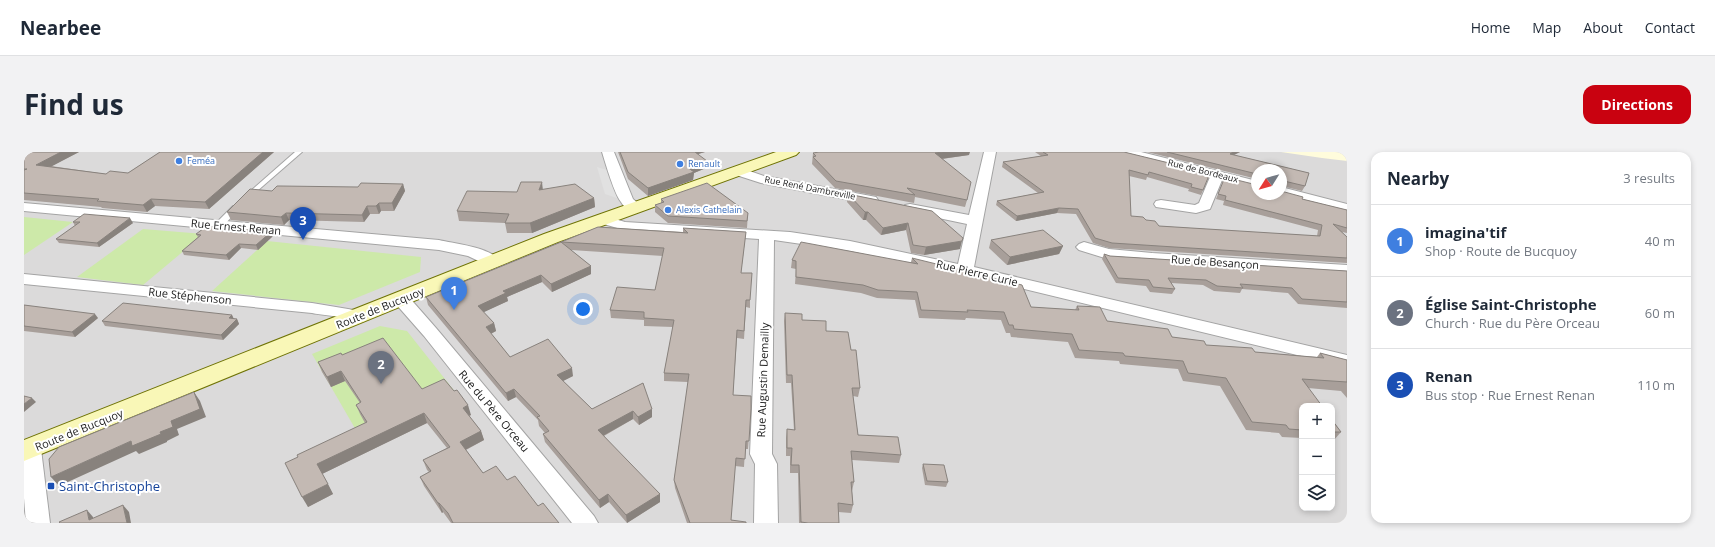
<!DOCTYPE html>
<html lang="en">
<head>
<meta charset="utf-8">
<style>
  :root { --surface:#fff; --page:#f2f2f3; --text:#1f2937; --muted:#747a83; --line:#e0e1e3; --accent:#c90210 }
  body { margin:0; font-family:"Open Sans",sans-serif; background:var(--page); color:var(--text) }
  .controls { position:absolute; right:12px; bottom:12px; display:grid; overflow:hidden; border-radius:8px; box-shadow:0 2px 6px #0003 }
  .controls button { width:36px; height:36px; display:grid; place-items:center; padding:0; border:0; border-bottom:1px solid var(--line); background:var(--surface); color:var(--text); font:20px sans-serif }
  .compass { position:absolute; left:1227px; top:12px; width:36px; height:36px; border-radius:50%; background:var(--surface); box-shadow:0 2px 6px #0003; rotate:233deg }
  .you { position:absolute; left:559px; top:157px; width:14px; height:14px; margin:-10px; border:3px solid #fff; border-radius:50%; background:#1a73e8; box-shadow:0 0 0 6px #1a73e833 }
  .badge { display:grid; place-items:center; width:26px; height:26px; border-radius:50%; background:var(--accent); color:#fff; font-size:13px; font-weight:700 }
  .pin { position:absolute; translate:-50% -33px; filter:drop-shadow(0 1px 2px #0008) }
  .pin::after { content:''; position:absolute; top:21px; width:14px; height:12px; background:inherit; clip-path:polygon(0 0,100% 0,50% 100%) }
  .list { margin:0; padding:0; list-style:none }
  h2 { display:flex; justify-content:space-between; align-items:center; height:52px; margin:0; padding:0 16px; font-size:17px }
  h2 small { font-size:13px; font-weight:400; color:var(--muted) }
  .list li { display:grid; grid-template-columns:26px 1fr auto; gap:12px; align-items:center; box-sizing:border-box; height:72px; padding:0 16px; border-top:1px solid var(--line) }
  .list b { display:block; font-size:15px; white-space:nowrap }
  .list p { margin:0; font-size:13px; white-space:nowrap; color:var(--muted) }
  .list em { font-size:13px; font-style:normal; color:var(--muted) }
  .icon { flex:none; width:22px; height:22px; fill:none; stroke:currentColor; stroke-width:2; stroke-linecap:round; stroke-linejoin:round }
  .map { position:relative; flex:none; width:1323px; height:371px; overflow:hidden; border-radius:12px }
  header { display:flex; align-items:center; gap:24px; box-sizing:border-box; height:56px; padding:0 20px; background:var(--surface); border-bottom:1px solid var(--line) }
  header strong { font-size:19px }
  nav { display:flex; gap:22px; margin-inline-start:auto; font-size:14px }
  .intro { display:flex; align-items:center; justify-content:space-between; box-sizing:border-box; height:96px; padding:0 24px }
  h1 { margin:0; font-size:28px }
  .button { padding:10px 18px; border-radius:12px; background:var(--accent); color:#fff; font-size:14px; font-weight:700 }
  main { display:flex; gap:24px; padding:0 24px }
  aside { flex:1; background:var(--surface); border-radius:12px; box-shadow:0 2px 6px #0003 }
  .map>svg:first-child { display:block }
  .residential { fill:#dbdada; fill-rule:evenodd }
  .education { fill:#fffcdc }
  .grass { fill:#cde9a9 }
  .parking { fill:#e1e1e1 }
  .lines { fill:none; stroke-linecap:round; stroke-linejoin:round }
  .service-casing { stroke:#a4a4a4; stroke-width:2 }
  .minor-casing { stroke:#a4a4a4; stroke-width:2 }
  .secondary-casing { stroke:#6f7306; stroke-width:2 }
  .service { fill:#fff; fill-rule:evenodd }
  .minor { fill:#fff; fill-rule:evenodd }
  .secondary { fill:#f9f7b7; fill-rule:evenodd }
  .wall { fill:#a89f9a }
  .shaded-wall { fill:#88827d }
  .building { fill:#c3b9b3; stroke:#88827d }
  .shop-dot { fill:#3f7fe0; stroke:#fff; stroke-width:1.5 }
  .transit-dot { fill:#1a4fb4; stroke:#fff; stroke-width:1.5 }
  .labels { text-anchor:middle; stroke-width:4; stroke-linejoin:round; paint-order:stroke }
  .far-shop-label { font-size:9px; fill:#366cbe; stroke:#fff; text-anchor:start }
  .far-street-label { font-size:9px; fill:#1d1d1d; stroke:#fff }
  .street-label { font-size:11px; fill:#1d1d1d; stroke:#fff }
  .near-transit-label { font-size:13px; fill:#164399; stroke:#fff; text-anchor:start }
</style>
</head>
<body>
<header>
<strong>Nearbee</strong>
<nav><a>Home</a><a>Map</a><a>About</a><a>Contact</a></nav>
</header>
<div class="intro"><h1>Find us</h1><a class="button">Directions</a></div>
<main>
<div class="map">
<svg width="1323" height="371" viewBox="0 0 1323 371">
  <rect width="100%" height="100%" fill="#eeeae3"/>
  <!-- residential -->
  <path class="residential" d="M0,0H1323V371H0ZM1233,18H1257V42H1233ZM1278,254H1308V356H1278Z"/>
  <!-- education -->
  <path class="education" d="M1257,0H1323V9L1298,6Z"/>
  <!-- grass -->
  <g class="grass">
    <path d="M0,65L49,70L0,103Z"/>
    <path d="M119,77L180,82L119,133L53,125Z"/>
    <path d="M243,89L397,105L396,120L315,153L188,139Z"/>
    <path d="M356,174L383,179L432,241L336,285L288,202Z"/>
  </g>
  <!-- parking -->
  <path class="parking" d="M573,15L586,19L596,47L581,42Z"/>
  <g class="lines">
    <defs>
      <g id="service">
        <path d="M271,0H278L225,46H221V44Z"/>
        <path d="M209,54H215L216,56L198,75H192V71Z"/>
      </g>
      <g id="minor">
        <path d="M578,0H590L609,47L618,55L616,58C609,60 601,57 597,50C590,41 582,13 578,0Z"/>
        <path d="M960,0H972L950,115L1323,203V215L967,129L826,99L750,88L748,302L753,312L754,371H730L731,312L726,302L735,87L600,78L573,70L571,67L573,64L578,63L601,70L766,80L826,89L934,112L943,72L886,60L881,59L879,56L881,53L886,52L945,63Z"/>
        <path d="M1096,0H1117L1233,29V37L1198,28L1186,57L1172,61L1132,55L1130,52L1132,49L1137,48L1171,53L1175,51L1186,25L1098,3Z"/>
        <path d="M714,15L740,24L847,44L852,45L854,48L852,51L847,52L737,31L709,22L707,19L709,16Z"/>
        <path d="M1257,35L1323,52V60L1252,42H1257Z"/>
        <path d="M0,51L415,88C432,92 467,95 477,110L475,113L469,115L463,113L444,104L415,98L0,59Z"/>
        <path d="M1060,90L1085,97L1128,101L1323,113V123L1084,107L1055,98L1052,95L1055,92Z"/>
        <path d="M0,122L288,151L330,158L338,167L335,171C324,174 326,170 318,166C309,163 297,163 288,161L0,132Z"/>
        <path d="M377,142L383,143L412,176L570,364L574,371H548L400,184L371,151L369,147L371,143Z"/>
        <path d="M6,289L13,291L17,297L26,371H2L0,346V291Z"/>
      </g>
      <path id="secondary" d="M752,0H775L772,3L534,90L0,309V288L520,82Z"/>
    </defs>
    <!-- service casing -->
    <use href="#service" class="service-casing"/>
    <!-- minor casing -->
    <use href="#minor" class="minor-casing"/>
    <!-- secondary casing -->
    <use href="#secondary" class="secondary-casing"/>
    <!-- service -->
    <use href="#service" class="service"/>
    <!-- minor -->
    <use href="#minor" class="minor"/>
    <!-- secondary -->
    <use href="#secondary" class="secondary"/>
  </g>
  <!-- wall -->
  <g class="wall">
    <path d="M0,0H55L27,14L82,22L104,21L136,0H250L185,57L131,54L123,60L78,56L77,55L0,48Z"/>
    <path d="M594,0H681L674,2L682,16L670,21L669,28L624,44L604,27Z"/>
    <path d="M1011,0H1100L1186,21L1177,43L1164,39L1165,37L1123,25L1122,28L1105,24L1107,64L1122,68L1135,74L1293,84L1294,78L1199,53L1200,49L1192,47L1201,25L1278,47L1323,58V81L1318,80L1323,85V111L1085,96L1069,91L1052,62L1033,61L992,69L972,53L973,49L1014,41L978,15L979,10L1017,4Z"/>
    <path d="M1123,0H1216L1210,3L1285,21L1281,34L1278,39L1258,34V36L1257,38V18H1233V27Z"/>
    <path d="M789,1L945,3L918,7L943,48L941,55L891,45L890,51L811,36L788,12Z"/>
    <path d="M379,32L381,39L370,59H357L355,62H346L340,70L265,68L260,73L207,68L203,60L248,39L334,35Z"/>
    <path d="M519,38L570,46L571,55L508,81H483L481,71L435,69L433,59L493,40Z"/>
    <path d="M824,42L908,59L936,97L900,103L887,101L882,78L857,83L842,68H839L823,50Z"/>
    <path d="M637,47L724,61L723,76L644,71L631,60V53L637,51Z"/>
    <path d="M49,70L109,71L75,95L35,91L32,87L51,74Z"/>
    <path d="M574,75L659,80V76L722,80L717,121L726,148V156L722,155L720,187L713,186L709,243L727,257L724,297H721L720,315L711,314L707,368L722,371H663L651,336L650,328L664,230L640,229V221L649,175L620,174V168L587,166L586,158L631,138L639,104L547,98L567,114V122L528,140L518,130L483,145L484,149L459,160L470,171L472,179L467,182L486,205L549,224L539,229L568,257L619,231L628,265L615,273L609,267L580,284L636,350L603,371L585,350L576,356L521,290L519,282L521,281L515,274L514,268L492,245L484,249L404,153L402,145Z"/>
    <path d="M172,82L249,84L234,98L217,96L205,108L160,103L158,99L174,85Z"/>
    <path d="M967,88L1039,94L1035,102L983,113L965,96Z"/>
    <path d="M1080,102L1086,104L1323,119V156L1274,152L1264,141L1218,137L1216,141L1190,139L1179,133L1147,131L1151,137L1148,142L1126,140L1122,134L1092,131L1078,107Z"/>
    <path d="M888,106L1007,155L1051,158L1053,154L1083,169L1182,193L1231,200L1293,205L1296,201L1323,208V246L1317,239L1284,236L1278,254V286L1258,285L1255,281L1222,278L1196,234L1159,229L1154,217L1096,212L1095,209L1051,206L1044,190L987,185L986,181H982L977,168L942,166L941,168L895,166L891,148L853,146L837,141L771,132L772,117L767,116L768,108L887,110Z"/>
    <path d="M0,153L74,166L51,185L0,179Z"/>
    <path d="M761,161L778,168L802,179L827,198L836,236L834,245L829,244L834,283L877,303L875,311L828,308L830,330L828,339L829,353L827,361L814,360L815,371H775L774,321H766V304H762V286L763,277L770,278L767,231H762L760,169Z"/>
    <path d="M208,163L210,167H213L215,172L199,188L81,174L78,169Z"/>
    <path d="M318,203L398,237L447,263L445,264L457,279L460,288L442,298L459,321L483,328L535,371H427L419,360L418,361L400,334L396,325L405,320L403,318L399,308L423,296L403,271L298,322L309,342L284,355L274,305L341,271L336,262L332,253L336,251L321,229L307,235L298,220L294,210Z"/>
    <path d="M1308,268L1317,280L1310,288H1308Z"/>
    <path d="M899,312L924,330L922,335L901,333L898,316Z"/>
  </g>
  <!-- shaded-wall -->
  <g class="shaded-wall">
    <path d="M37,0H55L17,20L12,13Z"/>
    <path d="M239,0H250L185,57L181,50Z"/>
    <path d="M667,0H681L667,4Z"/>
    <path d="M919,0H946L945,3L909,8L911,1Z"/>
    <path d="M1209,0H1216L1203,6L1206,2Z"/>
    <path d="M683,9L682,16L670,21L669,28L624,44V36L663,15Z"/>
    <path d="M518,30L519,39L515,38Z"/>
    <path d="M379,32L381,39L370,59L368,51Z"/>
    <path d="M570,46L571,55L508,81L506,71Z"/>
    <path d="M127,47L131,54L123,60L119,53Z"/>
    <path d="M355,51L357,59L355,62L352,54Z"/>
    <path d="M343,54L346,62L340,70L338,63Z"/>
    <path d="M1035,56L1033,61L992,69L993,64Z"/>
    <path d="M841,60H844L842,68H839Z"/>
    <path d="M262,61L265,68L260,73L257,65Z"/>
    <path d="M106,66L109,71L75,95L73,91Z"/>
    <path d="M884,71L882,78L857,83L859,76Z"/>
    <path d="M247,80L249,84L234,98L232,93Z"/>
    <path d="M938,89L936,97L900,103L902,95Z"/>
    <path d="M215,92L217,96L205,108L202,103Z"/>
    <path d="M1039,94L1035,102L983,113L986,105Z"/>
    <path d="M567,114V122L528,140L527,132Z"/>
    <path d="M517,123L518,130L483,145L484,149L456,162L454,154L479,139Z"/>
    <path d="M71,162L74,166L51,185L48,180Z"/>
    <path d="M208,163L210,168L205,166Z"/>
    <path d="M213,167L215,172L199,188L197,183Z"/>
    <path d="M470,171L472,179L464,183L462,175Z"/>
    <path d="M548,216L549,224L535,231L533,223Z"/>
    <path d="M317,219L321,229L307,235L303,225Z"/>
    <path d="M490,237L492,245L484,249L482,241Z"/>
    <path d="M170,240L176,249L182,265L153,277L155,283L143,289V290L115,302L112,299L35,334L27,325L107,289L136,280Z"/>
    <path d="M8,246L12,250L0,260V252Z"/>
    <path d="M444,253L447,263L442,265L439,256Z"/>
    <path d="M628,257V265L615,273L614,265Z"/>
    <path d="M609,259V267L575,286L574,278Z"/>
    <path d="M400,261L403,271L298,322L293,312Z"/>
    <path d="M457,279L460,288L439,299L436,290Z"/>
    <path d="M304,332L309,342L284,355L278,345Z"/>
    <path d="M584,342L585,350L576,356L575,348Z"/>
    <path d="M636,342V350L603,371L602,363Z"/>
    <path d="M414,351H415L419,360L418,361Z"/>
    <path d="M99,353L105,360L107,371H103Z"/>
    <path d="M63,358L69,365L70,371L65,368Z"/>
  </g>
  <!-- building -->
  <g class="building">
    <path d="M0,0H37L12,13L82,22L86,19L104,21L136,0H239L181,50L127,47L119,53L73,49L75,47L0,41V18L3,17H0Z"/>
    <path d="M596,0H671L683,9L663,15L670,20L624,36L604,20Z"/>
    <path d="M795,0H919L911,1L947,30L943,48L883,36L891,43L812,29L789,5L792,4L789,1Z"/>
    <path d="M1019,0H1100L1186,21L1179,38L1167,35L1168,32L1125,20L1124,23L1105,18L1107,64L1119,65L1122,68L1131,69L1135,74L1296,84L1298,73L1201,48L1202,44L1194,42L1201,25L1233,33V42H1257V39L1279,45L1278,47L1323,58V76L1309,72L1323,85V106L1088,91L1071,86L1054,57L1035,56L993,64L973,49L1020,40L979,10L1024,3Z"/>
    <path d="M1143,0H1209L1206,2L1285,21L1281,34L1260,29L1258,30V36H1257V18H1233V22Z"/>
    <path d="M497,30H518L515,38L551,32L570,46L506,71H481L485,62L433,59L443,39L493,40Z"/>
    <path d="M337,31L379,32L368,51H355L352,54H343L338,63L262,61L257,65L203,60L226,37L248,39L253,34H256L334,35Z"/>
    <path d="M683,31L724,61L723,69L644,64L631,53L640,50L637,47Z"/>
    <path d="M824,42L908,59L939,86L938,89L902,95L889,93L884,71L859,76L844,60H841Z"/>
    <path d="M60,62L106,66L73,91L32,87L56,70H49Z"/>
    <path d="M183,74L247,80L232,93L215,92L202,103L158,99L177,83L172,82Z"/>
    <path d="M574,75L664,81L659,76L722,80L717,121H728L726,148H722L720,179L713,178L709,243L727,244V257L725,289H722L721,307L712,306L707,368L722,370V371H666L650,328L665,222L640,221L650,168L620,166V160L586,158L593,135L631,138L640,96L537,90L567,114L527,132L517,123L479,139L482,141L454,154L470,171L462,175L486,205L524,187L548,216L533,223L568,257L619,231L628,257L614,265L609,259L574,278L636,342L602,363L584,342L575,348L519,282L525,279L513,265L516,264L490,237L482,241L402,145Z"/>
    <path d="M1019,78L1039,94L986,105L967,88Z"/>
    <path d="M777,90L894,112L888,106L998,133L1007,155L1055,158L1053,154L1076,155L1083,169L1144,177L1148,185L1180,189L1182,193L1228,196L1231,200L1300,206L1296,201L1323,208V230L1278,227L1298,254H1278V278L1265,277L1262,273L1228,270L1202,226L1164,221L1159,209L1101,204L1099,201L1055,198L1048,182L990,177L989,173H985L980,160L943,158L944,160L897,158L893,140L854,138L839,133L772,125V109L768,108Z"/>
    <path d="M1080,102L1086,104L1323,119V150L1278,147L1268,136L1216,132L1219,136L1193,134L1182,128L1144,126L1151,137L1129,135L1125,128L1094,126Z"/>
    <path d="M99,151L208,163L205,166L213,167L197,183L78,169Z"/>
    <path d="M0,153L71,162L48,180L0,174Z"/>
    <path d="M761,161L778,162V168L802,169V179L824,180L827,198H832L836,236H828L834,283L874,285L877,303L827,299L830,330H827L829,353L814,351L815,371H784L777,370L775,313H767L768,296H763V277L771,278L768,223H763Z"/>
    <path d="M359,186L398,237L420,227L430,239L433,238L444,253L439,256L457,279L436,290L459,321L472,314L483,328L491,324L514,354L519,351L535,371H429L424,361L415,351H414L396,325L407,319L399,308L426,295L400,261L293,312L304,332L278,345L261,311L274,305L273,303L343,270L332,253L337,250L317,219L303,225L294,210L317,201L318,203Z"/>
    <path d="M170,240L176,257L147,269L149,275L136,280L137,282L108,294L107,289L27,325L25,307L35,295Z"/>
    <path d="M0,244L8,246L0,252Z"/>
    <path d="M1308,268L1317,280H1308Z"/>
    <path d="M899,312L920,313L924,330L903,329Z"/>
    <path d="M99,353L103,371H36L35,370L63,358L65,368Z"/>
  </g>
  <!-- markers -->
  <g class="shop-dot">
    <circle cx="155" cy="9" r="4"/>
    <circle cx="656" cy="12" r="4"/>
    <circle cx="644" cy="58" r="4"/>
  </g>
  <rect class="transit-dot" x="23" y="330" width="8" height="8" rx="2"/>
  <g class="labels">
    <!-- far-shop labels -->
    <g class="far-shop-label">
      <text x="163" y="12">Feméa</text>
      <text x="664" y="15">Renault</text>
      <text x="652" y="61">Alexis Cathelain</text>
    </g>
    <!-- far-street labels -->
    <g class="far-street-label">
      <text transform="translate(1179 19) rotate(14)" y="3">Rue de Bordeaux</text>
      <text transform="translate(786 36) rotate(11)" y="3">Rue René Dambreville</text>
    </g>
    <!-- street labels -->
    <g class="street-label">
      <text transform="translate(212 75) rotate(5)" y="4">Rue Ernest Renan</text>
      <text transform="translate(1191 110) rotate(4)" y="4">Rue de Besançon</text>
      <text transform="translate(953 121) rotate(13)" y="4">Rue Pierre Curie</text>
      <text transform="translate(166 144) rotate(6)" y="4">Rue Stéphenson</text>
      <text transform="translate(356 156) rotate(-22)" y="4">Route de Bucquoy</text>
      <text transform="translate(739 228) rotate(-88)" y="4">Rue Augustin Demailly</text>
      <text transform="translate(470 259) rotate(50)" y="4">Rue du Père Orceau</text>
      <text transform="translate(55 278) rotate(-22)" y="4">Route de Bucquoy</text>
    </g>
    <!-- near-transit labels -->
    <g class="near-transit-label">
      <text x="35" y="339">Saint-Christophe</text>
    </g>
  </g>
</svg>
<div class="controls">
<button>+</button>
<button>−</button>
<button><svg class="icon" aria-label="layers" viewBox="0 0 24 24"><path d="M12 4l9 5-9 5-9-5zM3 14l9 5 9-5"/></svg></button>
</div>
<svg class="compass" viewBox="-18 -18 36 36"><path d="M0-13l5 13h-10z" fill="#e53935"/><path d="M0 13l5-13h-10z" fill="#747a83"/></svg>
<div class="you"></div>
<div class="pin badge" style="left:430px;top:158px;background:#3f7fe0">1</div>
<div class="pin badge" style="left:357px;top:232px;background:#6b7280">2</div>
<div class="pin badge" style="left:279px;top:88px;background:#1a4fb4">3</div>
</div>
<aside>
<h2>Nearby<small>3 results</small></h2>
<ul class="list">
<li><span class="badge" style="background:#3f7fe0">1</span><div><b>imagina'tif</b><p>Shop · Route de Bucquoy</p></div><em>40 m</em></li>
<li><span class="badge" style="background:#6b7280">2</span><div><b>Église Saint-Christophe</b><p>Church · Rue du Père Orceau</p></div><em>60 m</em></li>
<li><span class="badge" style="background:#1a4fb4">3</span><div><b>Renan</b><p>Bus stop · Rue Ernest Renan</p></div><em>110 m</em></li>
</ul>
</aside>
</main>
</body>
</html>
